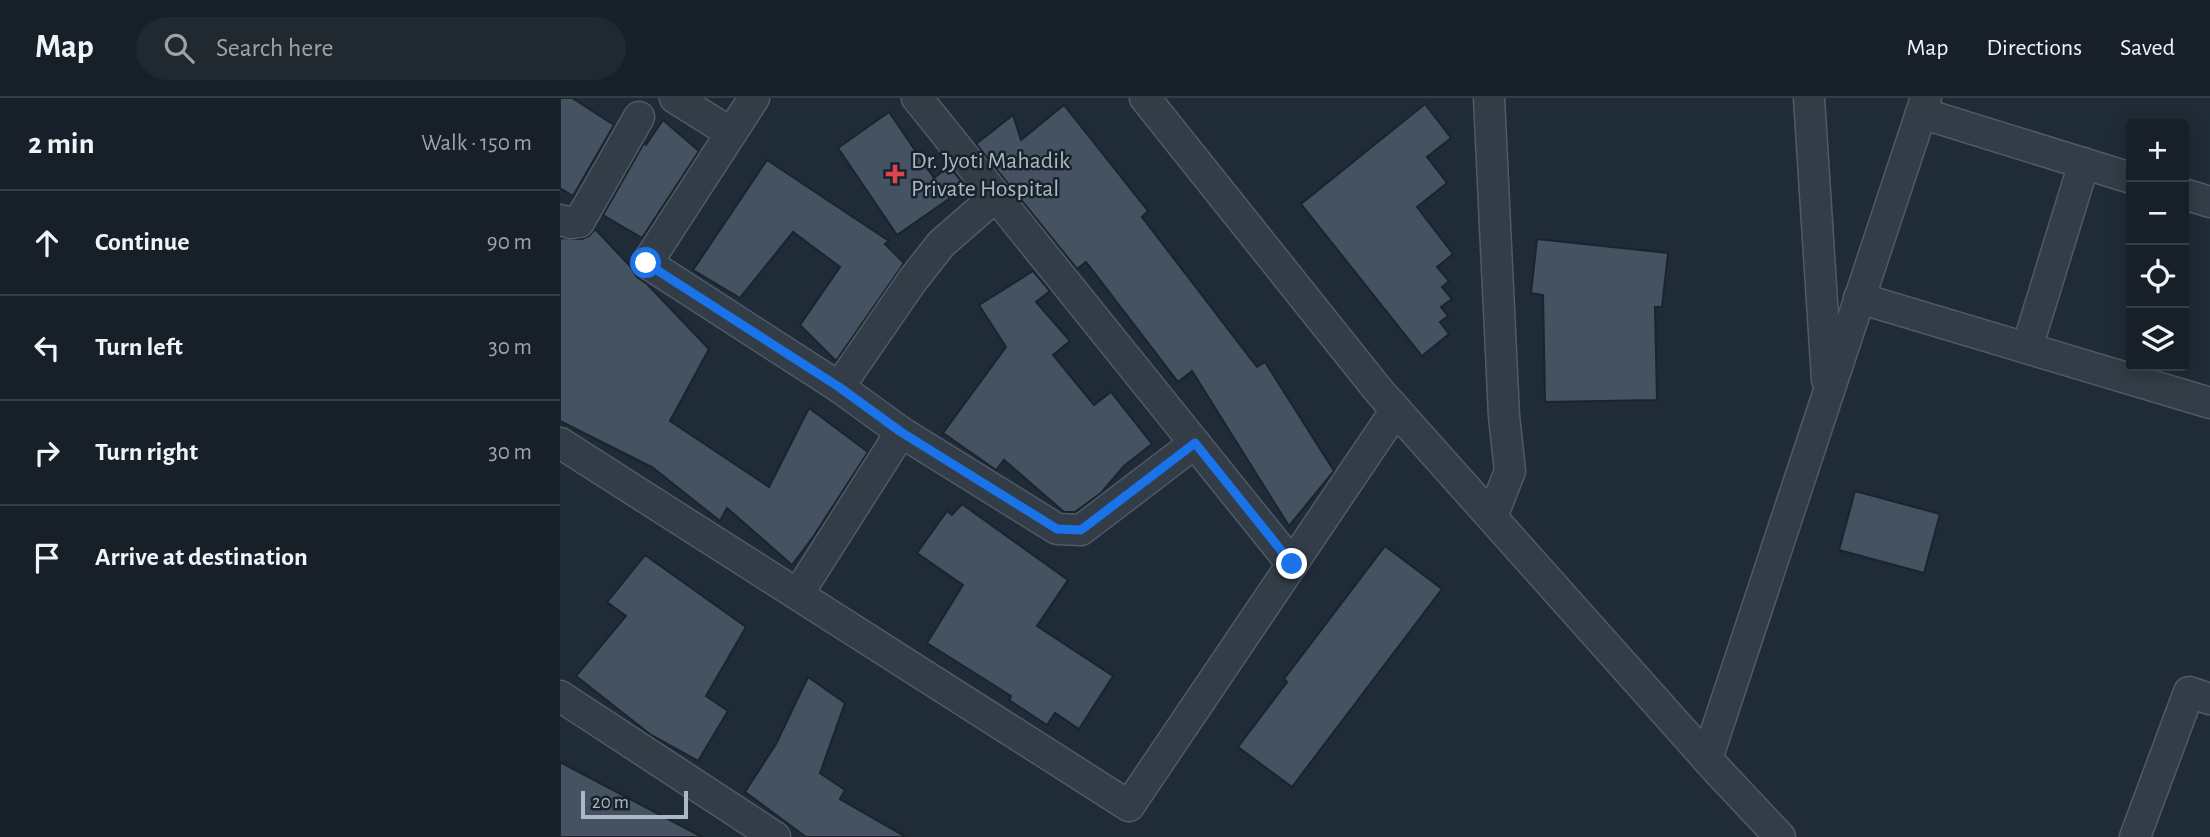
<!DOCTYPE html>
<html lang="en">
<head>
<meta charset="utf-8">
<style>
  :root { --surface:#172028; --page:#202830; --text:#f1f3f6; --muted:#9ea3a8; --line:#363e45 }
  body { margin:0; font-family:"Alegreya Sans",sans-serif; background:var(--page); color:var(--text) }
  .controls { position:absolute; right:21px; top:21px; display:grid; overflow:hidden; border-radius:7px; box-shadow:0 4px 18px #0003 }
  .controls button { width:63px; height:63px; display:grid; place-items:center; padding:0; border:0; border-bottom:2px solid var(--line); background:var(--surface); color:var(--text); font:35px sans-serif }
  .scale { position:absolute; left:21px; bottom:18px; width:107px; box-sizing:border-box; padding-left:7px; border:4px solid #acb7c4; border-top:0; font-size:19px; line-height:24px; white-space:nowrap; color:#acb7c4; -webkit-text-stroke:5px #18222b; paint-order:stroke }
  .stop { position:absolute; width:21px; height:21px; margin:-16px; border:5px solid #1a73e8; border-radius:50%; background:#fff }
  .stop.end { background:#1a73e8; border-color:#fff; box-shadow:0 2px 7px #0008 }
  .list { margin:0; padding:0; list-style:none }
  h2 { display:flex; justify-content:space-between; align-items:center; height:91px; margin:0; padding:0 28px; font-size:30px }
  h2 small { font-size:23px; font-weight:400; color:var(--muted) }
  .list li { display:grid; grid-template-columns:46px 1fr auto; gap:21px; align-items:center; box-sizing:border-box; height:105px; padding:0 28px; border-top:2px solid var(--line) }
  .list b { display:block; font-size:26px; white-space:nowrap }
  .list em { font-size:23px; font-style:normal; color:var(--muted) }
  .icon { flex:none; width:38px; height:38px; fill:none; stroke:currentColor; stroke-width:2; stroke-linecap:round; stroke-linejoin:round }
  .map { position:relative; flex:none; width:1650px; height:739px; overflow:hidden }
  header { display:flex; align-items:center; gap:42px; box-sizing:border-box; height:98px; padding:0 35px; background:var(--surface); border-bottom:2px solid var(--line) }
  header strong { font-size:33px }
  nav { display:flex; gap:38px; margin-inline-start:auto; font-size:24px }
  .search { width:490px; height:63px; background:var(--page); display:flex; align-items:center; gap:18px; box-sizing:border-box; padding:0 24px; border-radius:38px; color:var(--muted); font-size:26px }
  main { display:flex }
  aside { flex:1; background:var(--surface) }
  .map>svg:first-child { display:block }
  .building { fill:#455261; stroke:#1a242d; stroke-width:2 }
  .lines { fill:none; stroke-linecap:round; stroke-linejoin:round }
  .street-casing { stroke:#505a65; stroke-width:33 }
  .street { stroke:#323d47; stroke-width:30 }
  .route { stroke:#1a73e8; stroke-width:9 }
  .health-dot { fill:#e0444e; stroke:#18222b; stroke-width:2.5 }
  .labels { text-anchor:middle; stroke-width:5; stroke-linejoin:round; paint-order:stroke }
  .poi-label { font-size:24px; fill:#acb7c4; stroke:#18222b; text-anchor:start }
</style>
</head>
<body>
<header>
<strong>Map</strong>
<div class="search"><svg class="icon" aria-label="search" viewBox="0 0 24 24"><circle cx="10" cy="10" r="6"/><path d="M15 15l6 6"/></svg>Search here</div>
<nav><a>Map</a><a>Directions</a><a>Saved</a></nav>
</header>
<main>
<aside>
<h2>2 min<small>Walk · 150 m</small></h2>
<ul class="list">
<li><svg class="icon" aria-label="ahead" viewBox="0 0 24 24"><path d="M12 20V5M6 11l6-6 6 6"/></svg><div><b>Continue</b></div><em>90 m</em></li>
<li><svg class="icon" aria-label="left" viewBox="0 0 24 24"><path d="M17 20v-9H6M10 6l-5 5 5 5"/></svg><div><b>Turn left</b></div><em>30 m</em></li>
<li><svg class="icon" aria-label="right" viewBox="0 0 24 24"><path d="M7 20v-9h11M14 6l5 5-5 5"/></svg><div><b>Turn right</b></div><em>30 m</em></li>
<li><svg class="icon" aria-label="arrive" viewBox="0 0 24 24"><path d="M6 21V4h12l-3 4 3 4H6"/></svg><div><b>Arrive at destination</b></div></li>
</ul>
</aside>
<div class="map">
<svg width="1650" height="739" viewBox="0 0 1650 739">
  <rect width="100%" height="100%" fill="#1f2b36"/>
  <!-- building -->
  <g class="building">
    <path d="M0,0H12L54,27L13,98L0,90Z"/>
    <path d="M865,6L891,40L867,59L887,85L857,109L893,156L877,169L889,183L882,189L892,201L881,209L888,218L880,224L889,236L862,258L741,106Z"/>
    <path d="M504,7L588,113L582,119L697,269L705,264L774,373L729,428L632,273L618,284L526,164L517,171L416,46L453,17L461,42Z"/>
    <path d="M329,14L374,80L389,68L406,89L337,137L278,50Z"/>
    <path d="M103,22L139,53L82,140L43,117L84,45L86,47Z"/>
    <path d="M207,62L329,143L325,146L344,165L276,263L240,227L280,169L233,134L180,200L133,172Z"/>
    <path d="M35,131L70,168L77,179L87,186L149,251L110,323L209,389L249,310L308,354L253,439L232,467L167,410L160,423L92,369L0,323V140L22,141L29,138Z"/>
    <path d="M977,141L1108,155L1102,209H1095L1097,302L985,304L983,197L971,195Z"/>
    <path d="M473,173L490,193L476,204L510,243L493,257L534,307L551,294L592,346L564,368L541,395L515,414H504L444,362L436,372L383,335L446,249L419,207Z"/>
    <path d="M1295,393L1380,416L1364,475L1279,452Z"/>
    <path d="M402,406L508,482L477,528L553,578L519,631L495,615L487,627L449,602L451,598L367,545L403,487L357,455L387,413L392,417Z"/>
    <path d="M825,448L882,491L732,689L678,649L727,584L724,581Z"/>
    <path d="M85,457L186,529L146,598L168,613L138,663L91,637L16,578L66,518L47,504Z"/>
    <path d="M248,579L285,605L260,675L285,692L280,701L346,739H246L185,694L216,646Z"/>
    <path d="M0,664L142,739H0Z"/>
  </g>
  <g class="lines">
    <defs>
      <g id="street">
        <path d="M115,0L171,35"/>
        <path d="M194,0L87,165L279,289L341,334L238,496"/>
        <path d="M357,0L732,466"/>
        <path d="M585,0L819,293L1158,673L1220,739"/>
        <path d="M929,0L944,318L950,373L932,419"/>
        <path d="M1249,0L1267,282"/>
        <path d="M1361,15L1571,80"/>
        <path d="M1624,96L1650,104"/>
        <path d="M0,122L11,125L19,124L79,19"/>
        <path d="M1299,200L1650,305"/>
        <path d="M1467,250L1524,65"/>
        <path d="M279,289L352,183L381,146L436,98"/>
        <path d="M341,334L497,431L521,432L635,345"/>
        <path d="M0,345L569,708L836,312"/>
        <path d="M0,598L215,739"/>
        <path d="M1147,661L1366,0"/>
        <path d="M1575,739L1629,594L1650,601"/>
      </g>
    </defs>
    <!-- street casing -->
    <use href="#street" class="street-casing"/>
    <!-- street -->
    <use href="#street" class="street"/>
  </g>
  <g class="lines">
    <!-- route -->
    <path class="route" d="M86,165L279,289L341,334L497,431L521,432L635,345L732,466"/>
  </g>
  <!-- markers -->
  <path class="health-dot" d="M331.5 65.5h7v7h7v7h-7v7h-7v-7h-7v-7h7z"/>
  <g class="labels">
    <!-- poi labels -->
    <g class="poi-label">
      <text x="351" y="70">Dr. Jyoti Mahadik<tspan x="351" dy="28">Private Hospital</tspan></text>
    </g>
  </g>
</svg>
<div class="controls">
<button>+</button>
<button>−</button>
<button><svg class="icon" aria-label="locate" viewBox="0 0 24 24"><circle cx="12" cy="12" r="6"/><path d="M12 2v4M12 18v4M2 12h4M18 12h4"/></svg></button>
<button><svg class="icon" aria-label="layers" viewBox="0 0 24 24"><path d="M12 4l9 5-9 5-9-5zM3 14l9 5 9-5"/></svg></button>
</div>
<div class="scale">20 m</div>
<div class="stop" style="left:86px;top:165px"></div>
<div class="stop end" style="left:732px;top:466px"></div>
</div>
</main>
</body>
</html>
